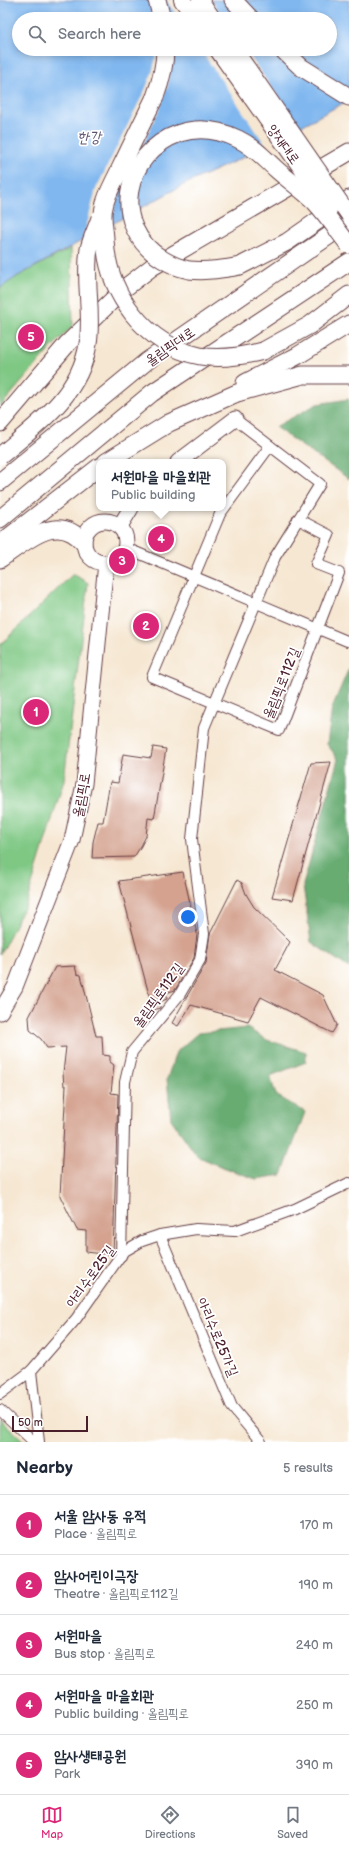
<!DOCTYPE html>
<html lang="en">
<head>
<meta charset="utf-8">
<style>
  :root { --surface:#fff; --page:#f2f2f3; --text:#1f2937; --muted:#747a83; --line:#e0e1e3; --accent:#db2777 }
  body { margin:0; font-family:"Balsamiq Sans","Poor Story",sans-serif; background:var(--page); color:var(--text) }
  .scale { position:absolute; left:12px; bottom:10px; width:76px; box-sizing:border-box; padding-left:4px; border:2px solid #4a1f2b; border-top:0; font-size:11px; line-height:14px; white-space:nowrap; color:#4a1f2b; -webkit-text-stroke:3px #fff; paint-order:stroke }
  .you { position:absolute; left:188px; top:917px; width:14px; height:14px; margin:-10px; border:3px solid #fff; border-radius:50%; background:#1a73e8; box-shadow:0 0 0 6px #1a73e833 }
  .badge { display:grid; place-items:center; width:26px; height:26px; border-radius:50%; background:var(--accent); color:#fff; font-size:13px; font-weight:700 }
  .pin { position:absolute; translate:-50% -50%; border:2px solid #fff; box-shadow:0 1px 4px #0006 }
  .popup { position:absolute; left:96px; top:459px; width:130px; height:52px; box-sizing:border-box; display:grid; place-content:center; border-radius:8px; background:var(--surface); filter:drop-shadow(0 1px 3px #0005); font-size:13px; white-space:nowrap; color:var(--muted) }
  .popup b { font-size:15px; color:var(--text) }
  .popup::after { content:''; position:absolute; left:50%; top:100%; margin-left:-8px; border:8px solid transparent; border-top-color:var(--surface) }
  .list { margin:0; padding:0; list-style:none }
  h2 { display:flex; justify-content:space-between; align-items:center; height:52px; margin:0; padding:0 16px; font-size:17px }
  h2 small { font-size:13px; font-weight:400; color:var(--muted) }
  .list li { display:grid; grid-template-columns:26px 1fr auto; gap:12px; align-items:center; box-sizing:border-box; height:60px; padding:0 16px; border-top:1px solid var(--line) }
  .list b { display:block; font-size:15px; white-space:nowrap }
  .list p { margin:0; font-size:13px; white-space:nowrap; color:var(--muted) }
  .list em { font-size:13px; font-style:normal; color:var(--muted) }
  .icon { flex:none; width:22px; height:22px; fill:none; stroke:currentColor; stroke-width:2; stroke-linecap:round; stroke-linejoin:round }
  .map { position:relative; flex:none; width:349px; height:1442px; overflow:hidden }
  .search { position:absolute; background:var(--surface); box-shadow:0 2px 6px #0003; left:12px; right:12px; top:12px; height:44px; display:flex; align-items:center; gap:10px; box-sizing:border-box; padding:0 14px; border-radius:22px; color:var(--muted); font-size:15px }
  .sheet { height:352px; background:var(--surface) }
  nav { display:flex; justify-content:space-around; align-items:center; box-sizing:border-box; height:56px; border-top:1px solid var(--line); background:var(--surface); font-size:11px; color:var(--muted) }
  nav a { display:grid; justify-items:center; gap:2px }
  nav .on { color:var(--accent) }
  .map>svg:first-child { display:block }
  .green { fill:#7fc884; stroke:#647458 }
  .forest { fill:#67ac72; stroke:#58664e }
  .water { fill:#80b7ef; stroke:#656b8d; fill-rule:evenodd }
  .pier { fill:#f6e7d2 }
  .building { fill:#d4a28f }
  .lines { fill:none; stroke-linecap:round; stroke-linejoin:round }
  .minor-casing { stroke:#643d44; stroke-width:12 }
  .secondary-casing { stroke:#643d44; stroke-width:17 }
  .primary-casing { stroke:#643d44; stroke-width:18 }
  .trunk-casing { stroke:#643d44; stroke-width:19 }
  .minor { stroke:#fff; stroke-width:10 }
  .secondary { stroke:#fff; stroke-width:15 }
  .primary { stroke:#fff; stroke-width:16 }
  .trunk { stroke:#fff; stroke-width:17 }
  .primary-bridge-casing { stroke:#643d44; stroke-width:18; stroke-linecap:butt }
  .trunk-bridge-casing { stroke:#643d44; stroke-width:19; stroke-linecap:butt }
  .primary-bridge { stroke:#fff; stroke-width:16 }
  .trunk-bridge { stroke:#fff; stroke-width:17 }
  .labels { text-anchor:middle; stroke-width:3.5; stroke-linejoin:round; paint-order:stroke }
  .street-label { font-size:14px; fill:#4a1f2b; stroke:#fff }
  .water-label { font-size:15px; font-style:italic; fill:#5d5470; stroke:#fff }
</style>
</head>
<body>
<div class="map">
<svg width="349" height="1442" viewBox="0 0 349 1442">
  <rect width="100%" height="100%" fill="#fff"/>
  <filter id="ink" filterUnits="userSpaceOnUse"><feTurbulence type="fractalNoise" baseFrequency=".025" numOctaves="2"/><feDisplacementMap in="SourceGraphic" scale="8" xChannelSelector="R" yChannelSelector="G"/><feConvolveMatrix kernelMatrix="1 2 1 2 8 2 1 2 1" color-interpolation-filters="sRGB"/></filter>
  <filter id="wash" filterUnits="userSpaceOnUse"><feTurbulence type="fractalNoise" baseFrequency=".012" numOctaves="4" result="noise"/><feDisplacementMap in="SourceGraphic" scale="16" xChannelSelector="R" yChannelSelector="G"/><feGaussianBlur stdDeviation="0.9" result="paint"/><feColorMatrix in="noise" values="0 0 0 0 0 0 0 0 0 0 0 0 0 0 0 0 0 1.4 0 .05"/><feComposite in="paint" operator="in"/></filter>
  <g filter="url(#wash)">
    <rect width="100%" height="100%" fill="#f6e7d2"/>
    <!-- green -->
    <g class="green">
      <path d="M71,248L73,326L51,348L0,407V288L18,276Z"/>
      <path d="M73,574L88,583L64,780L26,904L0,954V645Z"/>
      <path d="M0,1419L25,1442H0Z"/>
    </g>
    <!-- forest -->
    <g class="forest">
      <path d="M349,399V479L275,427L317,404Z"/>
      <path d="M349,668V968L311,942L303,885L338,759L327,744L332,708Z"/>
      <path d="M247,1028L267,1040L306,1052V1062L270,1076L276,1095L305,1112L282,1175L256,1179L220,1166L197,1156L171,1119L167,1079L176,1052L198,1033Z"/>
    </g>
    <!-- water -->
    <path class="water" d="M0,0H349V100L242,158L183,185L18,276L0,288ZM19,19H330V49H19Z"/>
    <!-- pier -->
    <g class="pier">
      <path d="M166,0H211L224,19H179Z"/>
      <path d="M155,49H171L168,85L161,105L142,147L120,188L110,227L82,244L96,189L145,90L152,73L156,57Z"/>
      <path d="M200,49H245L300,129L267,147Z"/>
    </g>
    <g id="blocks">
      <!-- building -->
      <g class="building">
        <path d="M153,747L166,749L154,819L148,818L146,836L141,846L134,857L92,858L93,842L98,822H103L110,782L118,783L123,754L151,758Z"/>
        <path d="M331,762L293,900L272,897L311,763Z"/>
        <path d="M183,872L197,934L194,958L175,990L166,993L167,999L159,1002L160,1008L153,1010L119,881Z"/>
        <path d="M237,880L242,883L246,894L254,907L290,942L275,970L323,995L337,1025L332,1033L261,997L248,1021L191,1005L178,1026L172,1023L206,963L210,934Z"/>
        <path d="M75,966L77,974L81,975L96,1036H102L103,1055L110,1056V1062L114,1065L111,1093L118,1094L113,1255L86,1252V1231L77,1230L60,1196L66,1086H64L63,1073L66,1047L47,1048L41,1039L30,1030L29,1017L55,967Z"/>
      </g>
    </g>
  </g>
  <g filter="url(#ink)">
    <use href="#blocks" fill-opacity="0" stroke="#643d44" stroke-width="1"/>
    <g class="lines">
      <defs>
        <g id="minor">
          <path d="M270,446L220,514L152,677L279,730L339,573L316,564L329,535L298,519"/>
          <path d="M126,548L347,641"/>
          <path d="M160,1235L232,1407L261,1442"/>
          <path d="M121,1256L125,1082L132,1052L180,994L200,960L204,934L192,839L204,728L275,557L320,484L235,419"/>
          <path d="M0,1394L31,1371"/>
          <path d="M0,1410L34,1442"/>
          <path d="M39,1442L31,1371L76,1319L123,1252L142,1241L160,1235L196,1229L235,1231L295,1209L349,1183"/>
        </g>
        <g id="secondary">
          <path d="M178,462L235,419"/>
          <circle cx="105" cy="542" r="21"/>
          <path d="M120,526L131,508"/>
          <path d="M0,1012L15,987L72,840L84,784L106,563"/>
        </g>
        <g id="primary">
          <path d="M182,0L196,19"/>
          <path d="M200,0L213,19"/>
        </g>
        <g id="trunk">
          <path d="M157,0L162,19"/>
          <path d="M233,0L251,19"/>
          <path d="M282,49L301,67L349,97"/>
          <path d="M155,97C161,81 165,66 165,49"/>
          <path d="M240,266L287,242L349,199"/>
          <path d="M263,351L310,325L349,295"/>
          <path d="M245,383L297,356L349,324"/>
          <path d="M0,423L68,343L126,287L152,267L349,152"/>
          <path d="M106,462L169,423L237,393L303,375H349"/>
          <path d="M0,482L147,361L349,222"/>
          <path d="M0,519L152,393L349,262"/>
          <path d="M0,544L99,467"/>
          <path d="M0,559C26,542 57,511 83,542"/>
        </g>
      </defs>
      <!-- minor casing -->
      <use href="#minor" class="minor-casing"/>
      <!-- secondary casing -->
      <use href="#secondary" class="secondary-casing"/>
      <!-- primary casing -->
      <use href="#primary" class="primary-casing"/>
      <!-- trunk casing -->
      <use href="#trunk" class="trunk-casing"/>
      <!-- minor -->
      <use href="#minor" class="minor"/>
      <!-- secondary -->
      <use href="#secondary" class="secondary"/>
      <!-- primary -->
      <use href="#primary" class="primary"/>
      <!-- trunk -->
      <use href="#trunk" class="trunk"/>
      <defs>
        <g id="primary-bridge">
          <path d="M217,49L302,169L329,210"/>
          <path d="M234,49L349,215"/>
        </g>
        <g id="trunk-bridge">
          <path d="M155,97C143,121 131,146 119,171C114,182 106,195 104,207C101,217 105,230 105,240C108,294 145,345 200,356C221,360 243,356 263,351"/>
          <path d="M240,266C224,269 207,272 189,270C179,268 170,264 162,259C109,226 123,153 180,133C199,127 219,130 238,139C253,146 264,158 276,169C288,180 303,190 315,202C327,215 338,231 349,245"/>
          <path d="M0,456C37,425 80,395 88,344C93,313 84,280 89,249C91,239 97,228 100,218"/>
        </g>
      </defs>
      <!-- primary-bridge casing -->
      <use href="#primary-bridge" class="primary-bridge-casing"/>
      <!-- trunk-bridge casing -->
      <use href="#trunk-bridge" class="trunk-bridge-casing"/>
      <!-- primary-bridge -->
      <use href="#primary-bridge" class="primary-bridge"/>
      <!-- trunk-bridge -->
      <use href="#trunk-bridge" class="trunk-bridge"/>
    </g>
  </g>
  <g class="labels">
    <!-- street labels -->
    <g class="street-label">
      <text transform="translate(284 144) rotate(55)" y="5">양재대로</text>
      <text transform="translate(170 346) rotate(-35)" y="5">올림픽대로</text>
      <text transform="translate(281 683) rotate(-68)" y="5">올림픽로112길</text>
      <text transform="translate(81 795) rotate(-80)" y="5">올림픽로</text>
      <text transform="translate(158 995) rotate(-54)" y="5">올림픽로112길</text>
      <text transform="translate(90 1276) rotate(-54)" y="5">아리수로25길</text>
      <text transform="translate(218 1337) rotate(67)" y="5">아리수로25가길</text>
    </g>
    <!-- water labels -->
    <g class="water-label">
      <text x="89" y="142">한강</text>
    </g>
  </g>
</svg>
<div class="scale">50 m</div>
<div class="you"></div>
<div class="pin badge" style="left:36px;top:712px">1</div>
<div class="pin badge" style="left:146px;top:626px">2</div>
<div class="pin badge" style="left:122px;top:561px">3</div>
<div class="pin badge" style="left:161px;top:539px">4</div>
<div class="popup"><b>서원마을 마을회관</b>Public building</div>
<div class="pin badge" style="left:31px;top:337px">5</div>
<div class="search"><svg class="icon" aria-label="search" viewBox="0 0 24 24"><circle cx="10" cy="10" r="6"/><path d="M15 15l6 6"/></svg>Search here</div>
</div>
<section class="sheet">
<h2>Nearby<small>5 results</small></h2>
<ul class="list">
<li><span class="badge">1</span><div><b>서울 암사동 유적</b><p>Place · 올림픽로</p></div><em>170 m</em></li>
<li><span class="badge">2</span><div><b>암사어린이극장</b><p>Theatre · 올림픽로112길</p></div><em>190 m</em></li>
<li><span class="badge">3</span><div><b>서원마을</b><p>Bus stop · 올림픽로</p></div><em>240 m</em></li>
<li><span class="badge">4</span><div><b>서원마을 마을회관</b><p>Public building · 올림픽로</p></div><em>250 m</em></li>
<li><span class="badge">5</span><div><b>암사생태공원</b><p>Park</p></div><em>390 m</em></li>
</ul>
</section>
<nav>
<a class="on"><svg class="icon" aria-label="map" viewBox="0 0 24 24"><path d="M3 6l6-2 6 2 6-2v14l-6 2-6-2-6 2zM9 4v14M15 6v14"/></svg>Map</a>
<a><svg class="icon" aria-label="directions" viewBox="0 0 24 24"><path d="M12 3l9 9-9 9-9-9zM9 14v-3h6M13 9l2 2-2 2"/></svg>Directions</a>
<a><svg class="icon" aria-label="saved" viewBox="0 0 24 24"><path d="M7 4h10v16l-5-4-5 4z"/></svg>Saved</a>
</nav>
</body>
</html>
